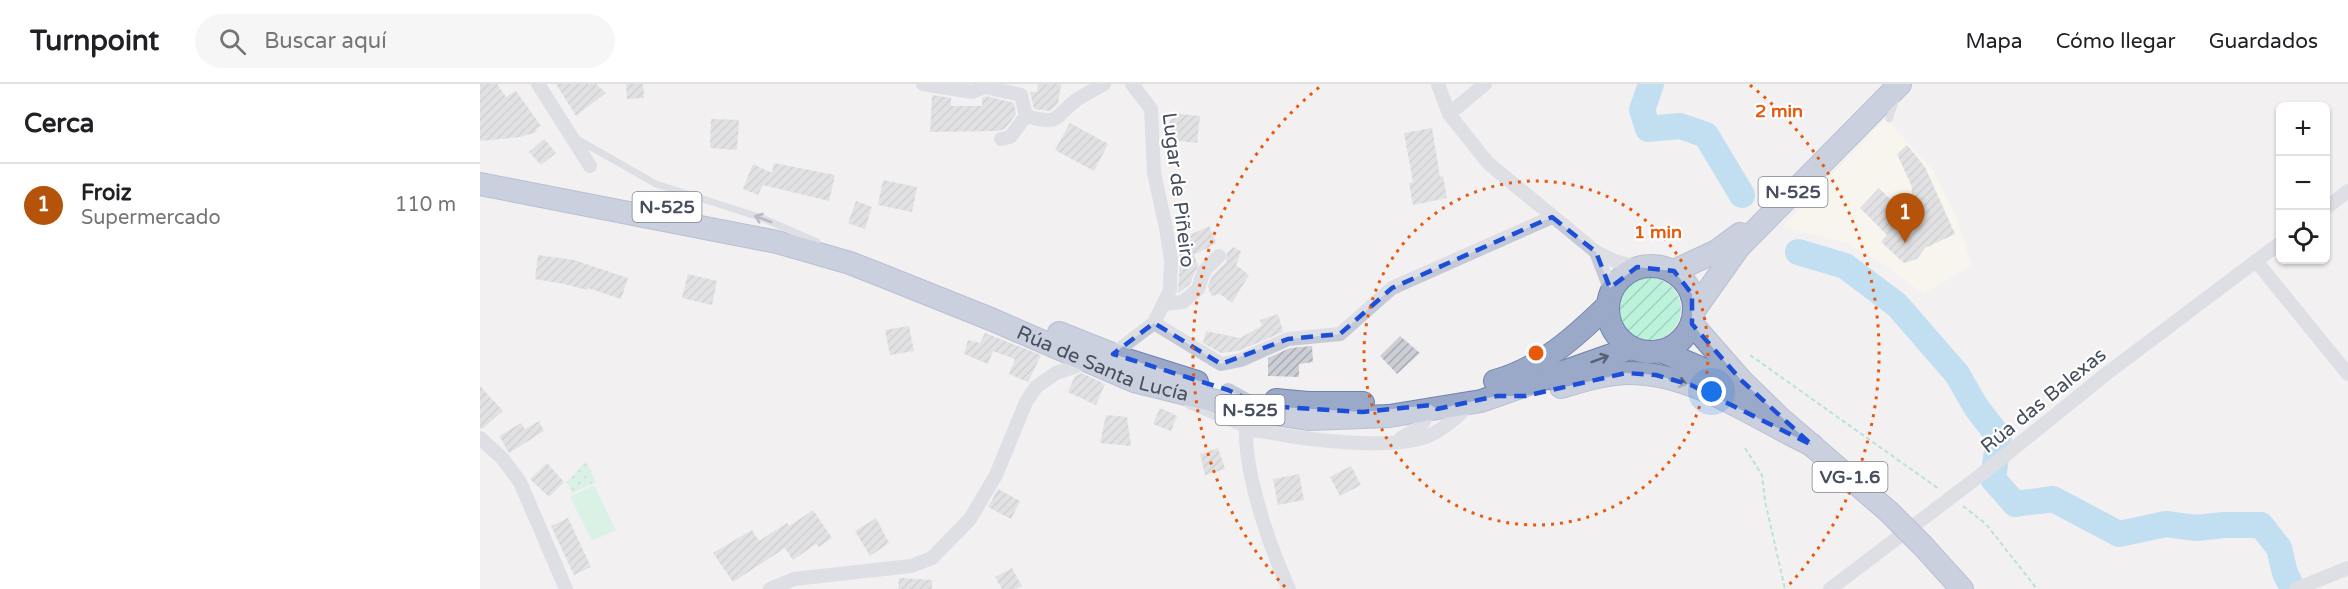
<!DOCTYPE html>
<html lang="es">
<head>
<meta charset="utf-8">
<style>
  :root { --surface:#fff; --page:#f6f6f6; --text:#202124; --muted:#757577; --line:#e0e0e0; --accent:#b45309 }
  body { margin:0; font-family:"Varela Round",sans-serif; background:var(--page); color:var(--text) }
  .controls { position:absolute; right:18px; top:18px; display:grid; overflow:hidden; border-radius:9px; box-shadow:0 2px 4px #0004 }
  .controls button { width:54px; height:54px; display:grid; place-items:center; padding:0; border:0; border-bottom:2px solid var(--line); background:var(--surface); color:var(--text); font:30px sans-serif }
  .you { position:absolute; left:1232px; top:308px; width:21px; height:21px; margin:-15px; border:4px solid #fff; border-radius:50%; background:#1a73e8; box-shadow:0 0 0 9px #1a73e833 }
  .badge { display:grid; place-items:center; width:39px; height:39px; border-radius:50%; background:var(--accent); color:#fff; font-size:20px; font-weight:700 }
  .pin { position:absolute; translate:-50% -50px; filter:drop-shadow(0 2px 3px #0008) }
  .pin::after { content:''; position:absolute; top:32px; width:21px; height:18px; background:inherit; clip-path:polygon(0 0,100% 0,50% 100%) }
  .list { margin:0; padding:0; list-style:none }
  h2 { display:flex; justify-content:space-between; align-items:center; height:78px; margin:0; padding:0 24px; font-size:26px }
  h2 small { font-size:20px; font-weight:400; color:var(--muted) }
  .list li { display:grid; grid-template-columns:39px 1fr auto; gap:18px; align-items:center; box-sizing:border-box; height:84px; padding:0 24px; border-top:2px solid var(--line) }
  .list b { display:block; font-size:22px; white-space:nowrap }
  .list p { margin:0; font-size:20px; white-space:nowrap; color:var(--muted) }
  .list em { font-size:20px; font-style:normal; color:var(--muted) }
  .icon { flex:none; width:33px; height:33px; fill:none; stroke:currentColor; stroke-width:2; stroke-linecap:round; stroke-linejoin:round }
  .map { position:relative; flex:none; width:1868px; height:505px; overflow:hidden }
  header { display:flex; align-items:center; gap:36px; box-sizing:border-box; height:84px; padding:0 30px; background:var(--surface); border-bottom:2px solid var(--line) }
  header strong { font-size:28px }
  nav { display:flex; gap:33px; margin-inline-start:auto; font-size:21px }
  .search { width:420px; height:54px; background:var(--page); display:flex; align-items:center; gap:15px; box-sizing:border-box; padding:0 21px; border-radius:33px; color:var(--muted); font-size:22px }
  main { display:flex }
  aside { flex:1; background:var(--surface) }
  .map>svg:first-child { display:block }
  .commercial { fill:#fdfbe9 }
  .park { fill:url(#park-dots) }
  .garden { fill:url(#garden-furrows) }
  .pitch { fill:#bcf2da }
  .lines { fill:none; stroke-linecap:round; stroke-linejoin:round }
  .river { stroke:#87c9f2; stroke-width:26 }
  .building { fill:url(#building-hatch) }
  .trunk-casing { stroke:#7083ad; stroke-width:24 }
  .path { stroke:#72d2b3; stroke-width:2; stroke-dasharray:4.5 3; stroke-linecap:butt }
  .service { stroke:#c3c9d6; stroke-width:7 }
  .minor { stroke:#c3c9d6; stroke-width:14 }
  .trunk { stroke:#9aa9c8; stroke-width:22 }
  .trunk-bridge-casing { stroke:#7083ad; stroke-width:24; stroke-linecap:butt }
  .trunk-bridge { stroke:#9aa9c8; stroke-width:22 }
  .oneway { stroke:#727a89 }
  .oneway2 { stroke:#586174 }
  .marked { fill:none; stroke:#1d4ed8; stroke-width:4.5; stroke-dasharray:12 8; stroke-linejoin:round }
  .ring { fill:none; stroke:#e8590c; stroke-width:3; stroke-dasharray:3 6 }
  .labels { text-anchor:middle; stroke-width:4.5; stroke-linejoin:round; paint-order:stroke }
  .shield { fill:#fff; stroke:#7e848f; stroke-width:1.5 }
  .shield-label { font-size:18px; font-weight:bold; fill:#474f5f }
  .street-label { font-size:20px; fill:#474f5f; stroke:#fff }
  .centre { fill:#e8590c; stroke:#fff; stroke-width:3 }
  .ring-label { font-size:18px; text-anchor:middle; font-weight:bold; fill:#e8590c; stroke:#fff; stroke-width:4.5; stroke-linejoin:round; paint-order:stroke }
</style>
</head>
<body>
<header>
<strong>Turnpoint</strong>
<div class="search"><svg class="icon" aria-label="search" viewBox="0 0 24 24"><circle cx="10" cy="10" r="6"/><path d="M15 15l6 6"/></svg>Buscar aquí</div>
<nav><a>Mapa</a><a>Cómo llegar</a><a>Guardados</a></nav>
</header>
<main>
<aside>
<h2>Cerca<small></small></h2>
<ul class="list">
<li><span class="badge">1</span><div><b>Froiz</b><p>Supermercado</p></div><em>110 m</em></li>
</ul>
</aside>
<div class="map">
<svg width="1868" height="505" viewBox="0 0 1868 505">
  <defs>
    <pattern id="park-dots" width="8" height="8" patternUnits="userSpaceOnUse" patternTransform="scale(1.5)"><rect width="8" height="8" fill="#bcf2da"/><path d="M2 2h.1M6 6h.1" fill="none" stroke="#a3d1be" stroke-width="1.8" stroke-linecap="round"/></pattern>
    <pattern id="garden-furrows" width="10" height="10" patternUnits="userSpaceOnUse" patternTransform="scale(1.5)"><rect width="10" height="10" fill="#bcf2da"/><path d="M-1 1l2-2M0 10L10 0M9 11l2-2" fill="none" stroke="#a3d1be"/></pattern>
    <pattern id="building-hatch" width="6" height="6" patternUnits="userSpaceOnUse" patternTransform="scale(1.5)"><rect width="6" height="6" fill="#ccced5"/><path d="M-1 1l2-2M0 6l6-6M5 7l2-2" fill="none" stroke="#a7aab0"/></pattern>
  </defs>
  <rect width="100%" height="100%" fill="#f2f0f0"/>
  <!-- commercial -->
  <path class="commercial" d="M1406,34L1453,86L1475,131L1492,181L1443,210L1404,181L1366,159L1302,143Z"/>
  <!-- park -->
  <path class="park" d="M106,377L116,398L92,409L87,398Z"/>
  <!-- garden -->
  <circle class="garden" cx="1170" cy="225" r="31"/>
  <!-- pitch -->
  <path class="pitch" d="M114,401L136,446L112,457L90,413Z"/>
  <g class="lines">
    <!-- river -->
    <g class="river">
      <path d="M1171,0L1162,26L1168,45L1200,42L1226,51L1262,111"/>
      <path d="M1318,168L1365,182L1417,221L1477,290L1496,323L1519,353L1513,395L1535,420L1573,415L1639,450L1686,440L1716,444L1744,441H1781L1799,464L1805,489L1813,505"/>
    </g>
  </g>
  <!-- building -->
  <g class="building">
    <path d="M0,0H17L26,13L36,7L61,42L55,46L57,48L40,53L0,57Z"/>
    <path d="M76,0H116L126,9L96,32Z"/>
    <path d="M146,0H163L164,14L147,15Z"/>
    <path d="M558,0H581L578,20L570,27L554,25L550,8H557Z"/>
    <path d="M452,11L471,14V22H502V14L506,12L534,19L536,30L525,45L517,47L450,48Z"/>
    <path d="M691,29L720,32L717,59L688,56Z"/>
    <path d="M231,35L259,36L257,66L230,64Z"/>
    <path d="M590,39L628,60L614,87L575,66Z"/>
    <path d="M952,44L960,93L963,92L967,114L933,121L929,99L933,98L924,49Z"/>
    <path d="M64,55L76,69L61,81L49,68Z"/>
    <path d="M1427,61L1445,83L1475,150L1445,164L1437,175L1424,179L1401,158L1407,151L1380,124L1399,104L1430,135L1432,103L1417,70Z"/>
    <path d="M294,79L355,91L349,117L283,101L278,111L263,105L273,80L292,89Z"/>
    <path d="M403,96L437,103L432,128L398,121Z"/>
    <path d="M376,117L392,123L385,145L368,139Z"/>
    <path d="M729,142L736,159L714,171L718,181L710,200L698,209L700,176L697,157Z"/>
    <path d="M753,163L761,167L756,181L769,191L752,219L740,210L731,212L728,202L732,192L746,178L747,169Z"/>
    <path d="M58,171L94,176L148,194L141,215L108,204L107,206L84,200L55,195Z"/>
    <path d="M208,190L237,197L232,221L202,214Z"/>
    <path d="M798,230L803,248L758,267L741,269L723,259L726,247L760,254L782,242L780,236Z"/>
    <path d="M429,242L434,267L410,271L405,246Z"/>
    <path d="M505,249L561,271L548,298L529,290L535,275L513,267L508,280L484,270L488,256L500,259Z"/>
    <path d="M920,252L940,269L917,290L900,272Z"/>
    <path d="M832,262L833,278L819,280V293L788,292V274L810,264Z"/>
    <path d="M602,289L625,300L616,321L588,308L595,292Z"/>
    <path d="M0,302L23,327L2,345H0Z"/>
    <path d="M680,324L697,332L691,347L673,340Z"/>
    <path d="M626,331L647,333L651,362L620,359Z"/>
    <path d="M59,337L64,347L29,369L19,352L41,339L45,345Z"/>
    <path d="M738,364L745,385L725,391L720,370Z"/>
    <path d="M67,379L84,398L69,413L50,395Z"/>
    <path d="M871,382L881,401L860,412L850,393Z"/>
    <path d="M819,390L824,416L798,421L793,395Z"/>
    <path d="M518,405L540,417L531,435L508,423Z"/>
    <path d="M333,426L352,454L339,463L336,460L313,476L305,464L253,498L233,469L272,446L279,457L307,439L309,442Z"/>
    <path d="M88,434L111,483L94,491L71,442Z"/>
    <path d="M396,434L409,459L390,472L375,447Z"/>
    <path d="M532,484L542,502L536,505H522L515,493Z"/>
    <path d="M419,494L452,496V505H418Z"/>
  </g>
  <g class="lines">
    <defs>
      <g id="trunk">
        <path id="s1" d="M0,100L297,158L370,179L403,192L513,236L654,297L776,327L828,335L909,332L1001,317L1151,264"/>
        <circle cx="1171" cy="225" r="43"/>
        <path d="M1194,187L1237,167L1260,150"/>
        <path d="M1215,225L1259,163L1420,0"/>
        <path d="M1212,240L1261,296L1300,334L1408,427"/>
        <path d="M579,249L647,276L717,298"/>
        <path d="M1181,267L1230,288L1259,307"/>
        <path d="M1015,297C1060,285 1095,253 1127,222"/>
        <path d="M1081,303C1102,297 1127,289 1149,289C1215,289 1274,334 1332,361"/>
        <path d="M796,316L828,319H883"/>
        <path d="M1443,462L1482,505"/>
      </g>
    </defs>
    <!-- trunk casing -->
    <use href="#trunk" class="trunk-casing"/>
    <!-- path -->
    <g class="path">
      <path d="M1270,271L1459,405"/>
      <path d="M1265,364L1282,391L1285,417L1305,505"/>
      <path d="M1483,422L1506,440L1557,505"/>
    </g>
    <!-- service -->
    <g class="service">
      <path d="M1409,35L1416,15"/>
      <path d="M95,54L176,100L282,134L337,158"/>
      <path d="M708,321L766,346"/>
    </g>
    <!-- minor -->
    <g class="minor">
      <path d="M58,0L110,82"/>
      <path d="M443,0L492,8L505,3"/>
      <path d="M502,0L505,3L541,11L546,32L530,53L521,55"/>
      <path d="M958,0L969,30L1008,79L1116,168L1135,177L1157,183"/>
      <path d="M969,30L1005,0"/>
      <path d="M546,32C579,41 572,36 595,17C604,10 615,6 624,0"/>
      <path d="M1846,124L1868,107"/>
      <path d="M1116,168L1131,207"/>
      <path d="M1776,177L1868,290"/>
      <path d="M684,220L703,218L718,205L724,187L739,172"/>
      <path d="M674,239L741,280L761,276L808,255L860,250L912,204L1072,133"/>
      <path d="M633,270L674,239L690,206L691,176L686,144L674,89L671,25L652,0"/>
      <path d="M748,306L768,317"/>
      <path d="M0,354L22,374L40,398L86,505"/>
      <path d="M921,354L940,343L953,322"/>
      <path d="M290,505L314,495L431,482L452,474L490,435L516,391L546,318L556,303L576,289L597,282L606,277"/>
      <path d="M809,505C790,464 765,391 766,346C783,346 799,351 816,353C850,358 914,364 946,353C963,346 978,333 990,320"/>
      <path d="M1350,505L1502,390L1626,290L1800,159"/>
      <path d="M1816,505L1868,484"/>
    </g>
    <!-- trunk -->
    <use href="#trunk" class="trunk"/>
    <defs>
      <path id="trunk-bridge" d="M1408,427L1443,462"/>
    </defs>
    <!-- trunk-bridge casing -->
    <use href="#trunk-bridge" class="trunk-bridge-casing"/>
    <!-- trunk-bridge -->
    <use href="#trunk-bridge" class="trunk-bridge"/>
  </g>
  <!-- one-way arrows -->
  <defs><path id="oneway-shaft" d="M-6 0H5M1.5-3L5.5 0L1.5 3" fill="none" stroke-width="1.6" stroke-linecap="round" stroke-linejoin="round" transform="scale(1.5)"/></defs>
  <use class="oneway" href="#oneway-shaft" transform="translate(283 135) rotate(-159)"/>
  <g class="oneway2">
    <use href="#oneway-shaft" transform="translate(1120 275) rotate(-20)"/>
    <use href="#oneway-shaft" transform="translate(1198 298) rotate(16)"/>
  </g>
  <!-- marked area -->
  <path d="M0 0H1868V505H0ZM1072,133L1116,168L1130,204L1157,183L1194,187L1212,210V240L1261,296L1332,361L1211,301L1176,291L1146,289L1045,312H1017L957,325L951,321L883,328L783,322L748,306L633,270L674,239L741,280L808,255L860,250L912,204Z" fill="#f2f0f0" fill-opacity=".55" fill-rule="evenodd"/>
  <path class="marked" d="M1072,133L1116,168L1130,204L1157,183L1194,187L1212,210V240L1261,296L1332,361L1211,301L1176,291L1146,289L1045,312H1017L957,325L951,321L883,328L783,322L748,306L633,270L674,239L741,280L808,255L860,250L912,204Z"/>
  <!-- distance rings -->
  <g class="ring">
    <circle cx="1056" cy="269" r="172"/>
    <path d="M805 503A343 343 0 0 1 842 1M1270 1A343 343 0 0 1 1307 503"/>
  </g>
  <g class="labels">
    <!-- shield labels -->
    <g class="shield">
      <rect x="1278.5" y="93" width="69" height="30" rx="4.5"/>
      <rect x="152.5" y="108" width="69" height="30" rx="4.5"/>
      <rect x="735.5" y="311" width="69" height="30" rx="4.5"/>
      <rect x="1332.5" y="378" width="75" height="30" rx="4.5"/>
    </g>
    <g class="shield-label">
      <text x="1313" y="114">N-525</text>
      <text x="187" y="129">N-525</text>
      <text x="770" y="332">N-525</text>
      <text x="1370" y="399">VG-1.6</text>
    </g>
    <!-- street labels -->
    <g class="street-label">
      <text transform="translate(699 106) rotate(83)" y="7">Lugar de Piñeiro</text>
      <text dy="7" stroke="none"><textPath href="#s1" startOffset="651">Rúa de Santa Lucía</textPath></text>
      <text transform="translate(1563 316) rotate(-39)" y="7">Rúa das Balexas</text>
    </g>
  </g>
  <circle cx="1056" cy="269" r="9" class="centre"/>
  <g class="ring-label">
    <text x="1299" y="33">2 min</text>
    <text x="1178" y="154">1 min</text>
  </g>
</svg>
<div class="controls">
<button>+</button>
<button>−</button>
<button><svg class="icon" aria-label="locate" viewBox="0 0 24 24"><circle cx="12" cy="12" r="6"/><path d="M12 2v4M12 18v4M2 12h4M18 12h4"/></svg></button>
</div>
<div class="you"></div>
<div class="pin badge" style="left:1425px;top:159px">1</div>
</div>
</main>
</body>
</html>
